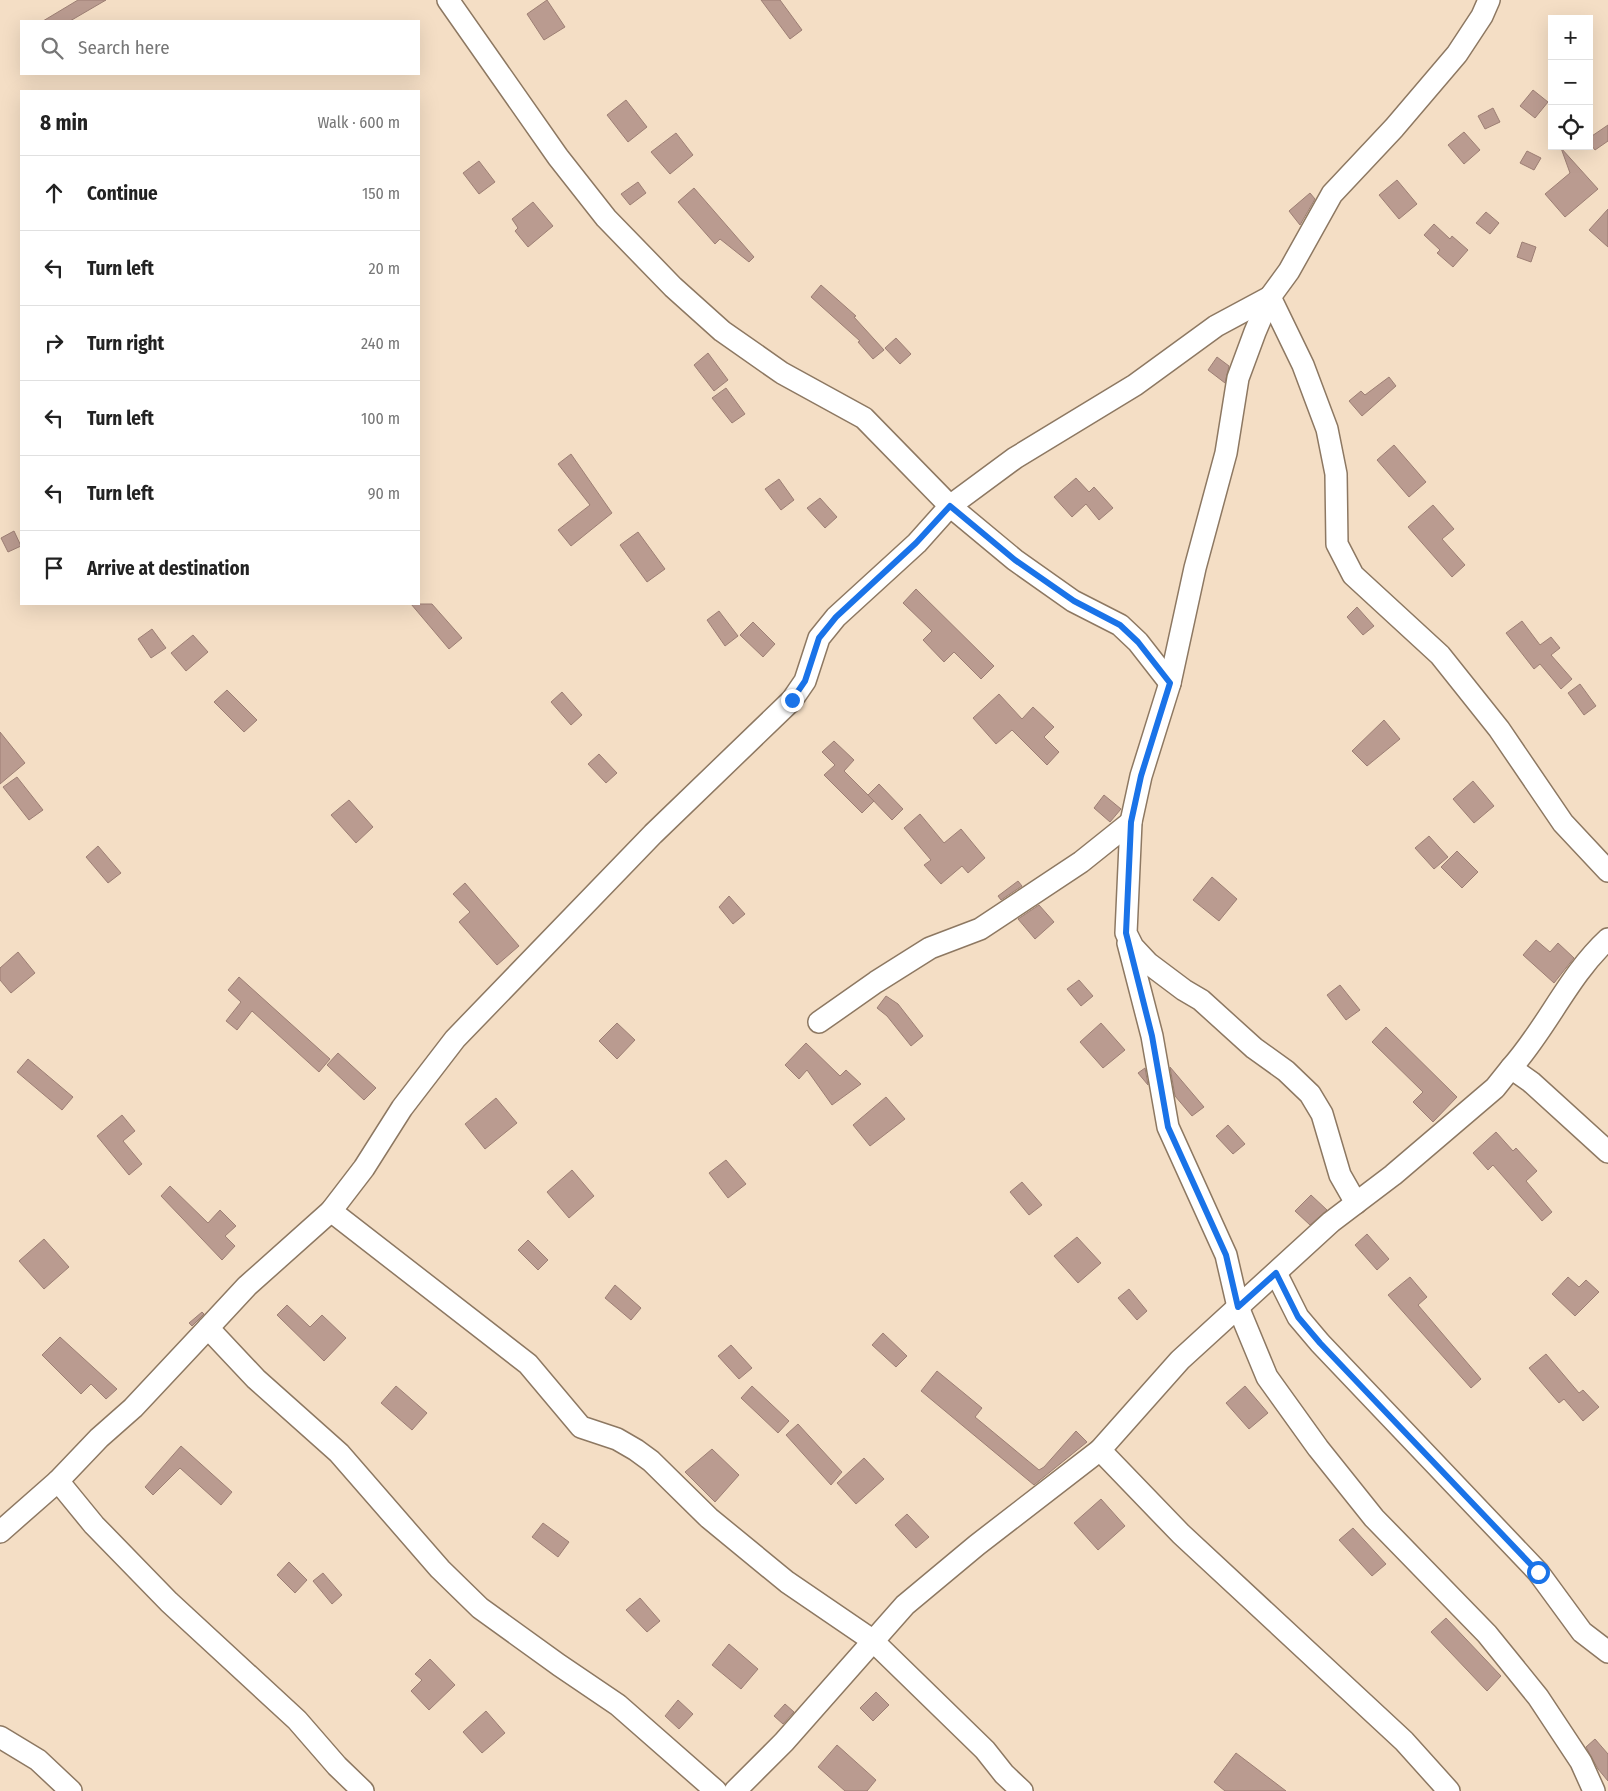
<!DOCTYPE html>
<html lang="en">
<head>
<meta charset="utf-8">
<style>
  :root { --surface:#fff; --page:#f6f6f6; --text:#222; --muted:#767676; --line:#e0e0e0 }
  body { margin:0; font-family:"Fira Sans Condensed",sans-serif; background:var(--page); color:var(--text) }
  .controls { position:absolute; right:15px; top:15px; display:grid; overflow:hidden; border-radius:0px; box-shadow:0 5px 20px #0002 }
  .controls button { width:45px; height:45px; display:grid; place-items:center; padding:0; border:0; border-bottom:1px solid var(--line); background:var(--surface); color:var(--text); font:25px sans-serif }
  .stop { position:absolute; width:15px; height:15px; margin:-11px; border:4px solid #1a73e8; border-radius:50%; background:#fff }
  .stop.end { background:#1a73e8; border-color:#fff; box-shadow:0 1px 5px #0008 }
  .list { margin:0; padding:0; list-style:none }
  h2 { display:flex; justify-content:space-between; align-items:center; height:65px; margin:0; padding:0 20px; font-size:21px }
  h2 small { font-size:16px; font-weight:400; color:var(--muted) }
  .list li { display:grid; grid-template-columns:32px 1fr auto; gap:15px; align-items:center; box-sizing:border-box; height:75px; padding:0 20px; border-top:1px solid var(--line) }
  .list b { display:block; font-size:19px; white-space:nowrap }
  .list em { font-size:16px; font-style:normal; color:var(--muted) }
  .icon { flex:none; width:28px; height:28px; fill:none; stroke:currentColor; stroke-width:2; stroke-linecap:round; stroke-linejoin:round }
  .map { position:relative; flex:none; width:1608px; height:1791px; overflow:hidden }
  .search { position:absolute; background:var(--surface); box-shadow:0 5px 20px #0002; left:20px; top:20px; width:400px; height:55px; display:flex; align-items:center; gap:12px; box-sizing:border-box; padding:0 18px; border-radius:0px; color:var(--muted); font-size:19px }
  .panel { position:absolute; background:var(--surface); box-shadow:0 5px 20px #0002; left:20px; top:90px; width:400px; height:515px; border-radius:0px }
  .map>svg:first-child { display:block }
  .building { fill:#ba9b90; stroke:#9d7f74 }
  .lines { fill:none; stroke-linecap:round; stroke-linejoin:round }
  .street-casing { stroke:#8d7862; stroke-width:24 }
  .street { stroke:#fff; stroke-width:21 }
  .route { stroke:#1a73e8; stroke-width:6 }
</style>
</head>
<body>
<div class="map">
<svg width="1608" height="1791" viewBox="0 0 1608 1791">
  <rect width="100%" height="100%" fill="#f4dec5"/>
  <!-- building -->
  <g class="building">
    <path d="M78,0H106L70,21H43Z"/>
    <path d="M547,0L565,27L544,40L527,14Z"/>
    <path d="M761,0H780L802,30L790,39Z"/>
    <path d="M1533,90L1548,102L1535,118L1520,106Z"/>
    <path d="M626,100L647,127L628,142L607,115Z"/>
    <path d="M1493,108L1500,122L1485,129L1478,116Z"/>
    <path d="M1608,125V141L1595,150L1589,142V138Z"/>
    <path d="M1464,132L1480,150L1464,164L1448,145Z"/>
    <path d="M676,133L693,155L670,174L651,152Z"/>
    <path d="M1561,148L1598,189L1565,217L1545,194L1570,173Z"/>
    <path d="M1527,151L1541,158L1534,170L1520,163Z"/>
    <path d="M479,161L495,182L479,194L463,173Z"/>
    <path d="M1397,180L1417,204L1399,219L1379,195Z"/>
    <path d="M638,182L646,193L630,205L621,194Z"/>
    <path d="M694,188L754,257L749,262L720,239L715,244L678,202Z"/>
    <path d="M1310,193L1315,199L1300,225L1289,211Z"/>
    <path d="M533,202L553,226L528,247L515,231L518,228L512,219Z"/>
    <path d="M1608,209V247L1589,230Z"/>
    <path d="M1486,212L1499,223L1490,234L1476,223Z"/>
    <path d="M1434,224L1450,239L1452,236L1468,250L1453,267L1437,253L1440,250L1424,235Z"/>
    <path d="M1522,242L1536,247L1531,262L1517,257Z"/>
    <path d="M821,285L856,316L854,317L884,350L873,359L858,342L860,341L811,297Z"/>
    <path d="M896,338L911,354L900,364L885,348Z"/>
    <path d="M708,353L728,380L714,391L694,365Z"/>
    <path d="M1217,357L1229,366L1225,383L1208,370Z"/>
    <path d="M1389,377L1396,386L1362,416L1349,401L1361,391L1365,395Z"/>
    <path d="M726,388L745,414L732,423L712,398Z"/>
    <path d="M1394,445L1426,482L1409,497L1377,460Z"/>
    <path d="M571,454L612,513L571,546L558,530L590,505L558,464Z"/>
    <path d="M1076,478L1089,492L1094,487L1113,508L1099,520L1086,504L1072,517L1054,497Z"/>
    <path d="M779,479L794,500L781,510L765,489Z"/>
    <path d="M820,498L837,517L825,528L807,508Z"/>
    <path d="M1433,505L1454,529L1442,539L1465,565L1452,577L1408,527Z"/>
    <path d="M14,531L21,546L8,552L1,538Z"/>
    <path d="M638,532L665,569L647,582L620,545Z"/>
    <path d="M916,589L994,666L981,679L954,652L944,662L923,640L932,631L903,603Z"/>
    <path d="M411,604H432L462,638L449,649Z"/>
    <path d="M1357,607L1374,626L1363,635L1347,617Z"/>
    <path d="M719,611L738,636L725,646L707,620Z"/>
    <path d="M1522,621L1540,645L1551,637L1560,648L1551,655L1572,679L1561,689L1540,664L1534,669L1506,633Z"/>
    <path d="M753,622L775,644L763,657L740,635Z"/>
    <path d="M152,629L166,648L151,658L138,639Z"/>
    <path d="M193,635L208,652L186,671L171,653Z"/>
    <path d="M1580,684L1596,706L1584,715L1568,693Z"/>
    <path d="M227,690L257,720L244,732L214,702Z"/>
    <path d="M562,692L582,715L571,725L551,702Z"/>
    <path d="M999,694L1022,719L1033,707L1054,727L1044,737L1059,752L1047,765L1012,730L996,744L973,718Z"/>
    <path d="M1384,720L1400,739L1367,766L1352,751Z"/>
    <path d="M0,732L25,763L0,784Z"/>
    <path d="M834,741L854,760L844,771L874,801L862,813L824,775L835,765L822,752Z"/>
    <path d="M599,754L617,773L606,783L588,764Z"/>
    <path d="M17,777L43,810L29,820L3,787Z"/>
    <path d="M1473,781L1494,806L1474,823L1453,799Z"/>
    <path d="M879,784L903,809L892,820L868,795Z"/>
    <path d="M1104,795L1121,809L1110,822L1094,808Z"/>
    <path d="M349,800L373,827L356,843L331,815Z"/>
    <path d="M920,814L944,843L961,829L985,858L968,873L962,866L941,884L924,865L931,860L904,828Z"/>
    <path d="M1429,836L1448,857L1434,869L1415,848Z"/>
    <path d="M98,846L121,873L108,883L86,857Z"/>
    <path d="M1457,851L1478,872L1462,888L1441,867Z"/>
    <path d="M1212,877L1237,899L1219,921L1193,900Z"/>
    <path d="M1018,881L1022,886L1001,900L998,896Z"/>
    <path d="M465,883L519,946L497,965L459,922L470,912L453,894Z"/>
    <path d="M729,896L745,914L733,924L719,907Z"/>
    <path d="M1039,905L1054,922L1035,939L1018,919Z"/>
    <path d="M1536,940L1550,952L1558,943L1574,958L1554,983L1523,955Z"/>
    <path d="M18,952L35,973L11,993L0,980V968Z"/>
    <path d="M239,977L330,1059L319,1072L252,1011L237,1030L226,1021L241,1002L228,990Z"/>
    <path d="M1079,980L1093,996L1081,1006L1067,989Z"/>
    <path d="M1340,985L1360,1010L1346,1020L1327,995Z"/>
    <path d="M886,996L898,1004L923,1036L911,1046L887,1016L877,1008Z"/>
    <path d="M617,1023L635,1040L617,1059L599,1041Z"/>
    <path d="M1101,1023L1125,1050L1103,1068L1080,1042Z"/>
    <path d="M1386,1027L1457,1097L1433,1122L1413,1102L1423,1092L1372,1042Z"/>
    <path d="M806,1043L840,1076L846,1070L861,1084L832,1105L807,1070L799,1079L785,1065Z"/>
    <path d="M338,1053L376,1088L364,1100L327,1065Z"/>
    <path d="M28,1059L73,1097L62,1110L17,1072Z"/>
    <path d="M1170,1067L1204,1107L1192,1116L1175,1096Z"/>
    <path d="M1145,1068L1148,1085L1138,1073Z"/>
    <path d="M886,1097L905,1119L870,1146L853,1125Z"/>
    <path d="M496,1098L517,1123L485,1149L465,1124Z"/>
    <path d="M122,1115L135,1131L123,1141L142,1164L129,1175L97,1136Z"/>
    <path d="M1228,1125L1245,1144L1233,1154L1216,1136Z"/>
    <path d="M1496,1132L1513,1151L1516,1148L1537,1171L1526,1181L1552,1212L1542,1221L1493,1165L1488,1170L1473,1153Z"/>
    <path d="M726,1160L746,1184L728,1198L709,1173Z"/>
    <path d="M572,1170L594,1196L569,1218L547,1192Z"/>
    <path d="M1022,1182L1042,1205L1029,1215L1010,1192Z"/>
    <path d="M170,1186L208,1223L220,1210L236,1226L225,1236L235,1246L222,1260L161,1196Z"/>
    <path d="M1311,1195L1327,1210L1310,1225L1295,1211Z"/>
    <path d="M1367,1234L1389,1259L1377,1270L1355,1245Z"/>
    <path d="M1077,1237L1101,1263L1078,1283L1054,1256Z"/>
    <path d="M44,1239L69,1267L44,1289L19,1261Z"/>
    <path d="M528,1240L548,1260L538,1270L518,1250Z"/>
    <path d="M1410,1277L1427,1297L1418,1305L1481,1379L1471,1388L1388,1295Z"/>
    <path d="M1568,1277L1579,1287L1586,1280L1599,1292L1575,1316L1552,1294Z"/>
    <path d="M615,1285L641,1308L631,1320L605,1298Z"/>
    <path d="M1129,1289L1147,1311L1137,1320L1118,1298Z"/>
    <path d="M287,1305L310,1327L322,1315L346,1338L324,1361L277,1315Z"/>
    <path d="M202,1312L204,1314L192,1326L189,1323Z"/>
    <path d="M883,1333L907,1356L896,1367L872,1345Z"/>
    <path d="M60,1337L117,1389L106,1399L91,1384L81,1394L42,1355Z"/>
    <path d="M731,1345L752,1368L739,1379L718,1356Z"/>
    <path d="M1546,1354L1579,1393L1583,1390L1599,1407L1583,1421L1564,1399L1559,1403L1529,1368Z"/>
    <path d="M937,1371L982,1408L975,1417L1039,1470L1044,1467L1076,1431L1087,1442L1034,1485L921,1391Z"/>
    <path d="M396,1386L427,1413L412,1430L381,1403Z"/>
    <path d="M752,1386L789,1421L778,1433L741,1398Z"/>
    <path d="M1245,1386L1268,1413L1249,1429L1226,1403Z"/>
    <path d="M798,1424L842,1472L831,1485L786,1435Z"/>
    <path d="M181,1446L232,1492L221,1505L180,1468L153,1495L145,1487Z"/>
    <path d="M712,1449L739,1475L715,1502L685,1472Z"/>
    <path d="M864,1458L884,1479L856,1504L837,1483Z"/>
    <path d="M1101,1499L1125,1526L1098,1550L1074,1523Z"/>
    <path d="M907,1514L929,1537L916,1548L895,1525Z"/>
    <path d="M543,1523L569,1542L558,1557L532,1537Z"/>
    <path d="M1353,1528L1386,1564L1372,1576L1339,1540Z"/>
    <path d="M289,1562L307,1580L295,1593L277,1575Z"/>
    <path d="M323,1573L342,1595L332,1604L313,1581Z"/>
    <path d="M640,1598L660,1621L647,1632L626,1610Z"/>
    <path d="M1446,1618L1501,1676L1487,1691L1431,1632Z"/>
    <path d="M729,1644L758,1669L741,1689L712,1665Z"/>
    <path d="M430,1659L455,1685L429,1710L411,1691L422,1680L415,1674Z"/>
    <path d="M876,1692L889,1705L873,1721L860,1708Z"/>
    <path d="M678,1700L693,1714L679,1729L665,1716Z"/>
    <path d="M785,1704L794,1712L783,1724L774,1716Z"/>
    <path d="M486,1711L505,1733L482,1753L463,1732Z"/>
    <path d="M1595,1739L1608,1754V1781L1598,1769L1586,1747Z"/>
    <path d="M837,1745L876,1780L867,1791H845L818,1767Z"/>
    <path d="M1236,1753L1286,1791H1225L1214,1782Z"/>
  </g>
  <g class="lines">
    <defs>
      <g id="street">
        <path d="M448,0L558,157L606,218L673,287L722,331L782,373L864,418L950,506L1015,560L1073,601L1120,625L1138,642L1170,683"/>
        <path d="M1128,943L1152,1036L1168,1127L1226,1255L1238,1307L1267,1377L1318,1448L1374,1518L1487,1634L1538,1697L1581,1762L1594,1791"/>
        <path d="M819,1022L876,982L930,948L980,929L1081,862L1131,822"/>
        <path d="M1511,1068C1547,1028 1568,976 1608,939"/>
        <path d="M1356,1203L1340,1175L1322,1114L1310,1094L1286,1071L1254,1048L1201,1000L1184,990L1148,963L1133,947L1126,933L1131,822L1141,776L1170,683L1195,568L1226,453L1238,378L1255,332L1270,297L1289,271L1332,194L1394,128L1457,54L1482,16L1489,0"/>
        <path d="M331,1211L528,1364L581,1427L617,1439L636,1450L651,1461L709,1518L787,1582L872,1640L985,1750L1004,1774L1022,1791"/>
        <path d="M1276,1273L1298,1317L1320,1343L1538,1572L1582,1632L1608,1652"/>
        <path d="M208,1328L133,1408L99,1438L58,1481L94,1525L169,1602L297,1720L337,1766L363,1791"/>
        <path d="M1100,1450L1181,1534L1404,1741L1449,1791"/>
        <path d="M0,1532L58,1481"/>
        <path d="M0,1737L38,1760L71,1791"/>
        <path d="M716,1791L618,1705L559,1665L480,1608L440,1569L339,1453L256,1379L208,1328L247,1286L331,1211L364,1168L402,1108L455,1039L653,834L792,700L805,681L819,638L836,617L917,543L950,506L1015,458L1135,385L1216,326L1270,297L1303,365L1327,429L1336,474L1337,544L1353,575L1440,655L1499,729L1563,823L1608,871"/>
        <path d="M735,1791L784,1742L905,1605L977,1545L1100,1450L1180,1360L1331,1222L1393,1175L1495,1088L1511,1068L1531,1082L1608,1152"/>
      </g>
    </defs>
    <!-- street casing -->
    <use href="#street" class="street-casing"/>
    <!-- street -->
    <use href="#street" class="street"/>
  </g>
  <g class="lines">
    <!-- route -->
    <path class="route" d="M792,700L805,681L819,638L836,617L916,543L950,506L1015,560L1074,601L1120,625L1138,642L1170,683L1141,776L1131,822L1126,933L1152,1036L1168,1127L1226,1255L1238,1307L1276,1273L1298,1317L1320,1343L1538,1572"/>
  </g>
</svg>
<div class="controls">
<button>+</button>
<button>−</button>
<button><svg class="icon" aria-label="locate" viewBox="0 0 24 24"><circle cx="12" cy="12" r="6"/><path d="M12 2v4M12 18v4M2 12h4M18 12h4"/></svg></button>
</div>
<div class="stop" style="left:1538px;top:1572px"></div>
<div class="stop end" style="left:792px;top:700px"></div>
<div class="search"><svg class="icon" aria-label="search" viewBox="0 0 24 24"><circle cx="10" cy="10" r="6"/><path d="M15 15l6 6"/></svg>Search here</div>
<section class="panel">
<h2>8 min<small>Walk · 600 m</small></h2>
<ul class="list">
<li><svg class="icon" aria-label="ahead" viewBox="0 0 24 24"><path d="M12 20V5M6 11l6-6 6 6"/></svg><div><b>Continue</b></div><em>150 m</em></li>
<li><svg class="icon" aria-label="left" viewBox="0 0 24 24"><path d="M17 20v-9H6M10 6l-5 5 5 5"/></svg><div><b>Turn left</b></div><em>20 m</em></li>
<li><svg class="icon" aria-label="right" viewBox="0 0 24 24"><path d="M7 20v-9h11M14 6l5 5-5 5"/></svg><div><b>Turn right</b></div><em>240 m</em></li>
<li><svg class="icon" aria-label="left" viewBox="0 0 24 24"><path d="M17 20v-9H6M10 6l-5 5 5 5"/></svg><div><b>Turn left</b></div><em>100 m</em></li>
<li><svg class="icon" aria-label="left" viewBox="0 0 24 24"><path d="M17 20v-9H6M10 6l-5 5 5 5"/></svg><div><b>Turn left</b></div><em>90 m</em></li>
<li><svg class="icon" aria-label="arrive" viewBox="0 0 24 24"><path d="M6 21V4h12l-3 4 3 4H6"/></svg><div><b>Arrive at destination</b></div></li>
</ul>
</section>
</div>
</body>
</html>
